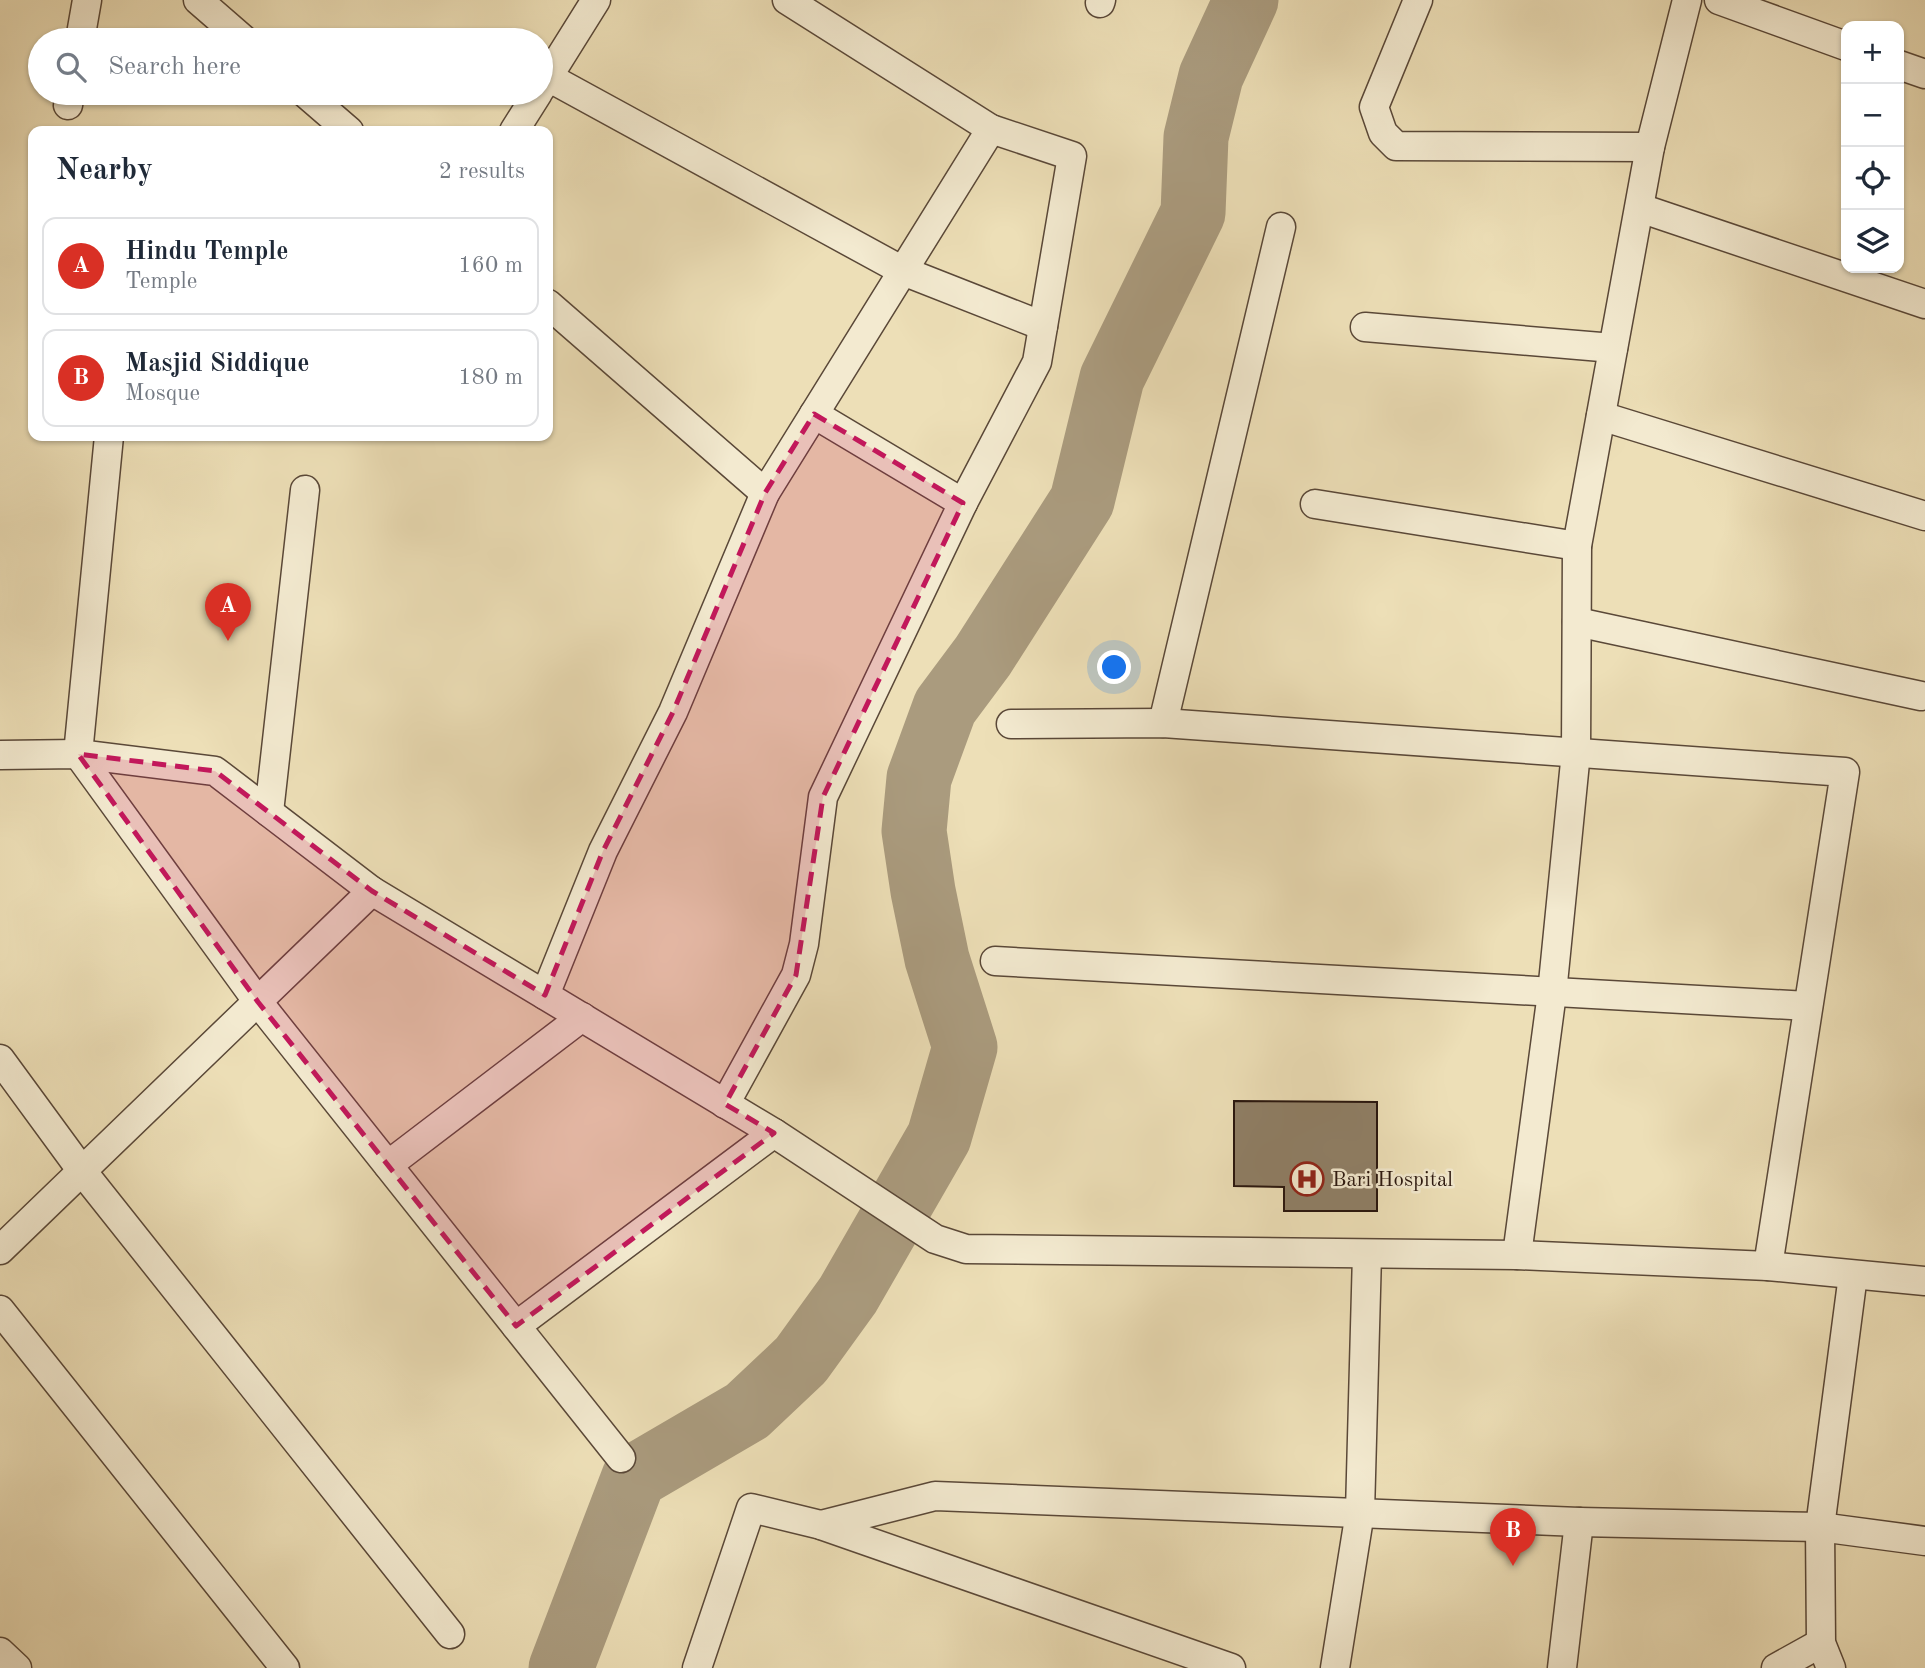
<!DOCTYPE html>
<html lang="en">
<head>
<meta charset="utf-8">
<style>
  :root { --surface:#fff; --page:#f2f2f3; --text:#1f2937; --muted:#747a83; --line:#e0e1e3; --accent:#d93025 }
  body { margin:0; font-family:"Old Standard TT",serif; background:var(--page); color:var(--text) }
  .controls { position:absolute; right:21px; top:21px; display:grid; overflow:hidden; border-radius:14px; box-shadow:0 2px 5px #0004 }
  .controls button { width:63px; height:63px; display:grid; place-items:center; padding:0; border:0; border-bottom:2px solid var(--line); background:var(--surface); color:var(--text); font:35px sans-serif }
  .you { position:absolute; left:1115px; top:668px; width:24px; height:24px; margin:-18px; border:5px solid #fff; border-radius:50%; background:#1a73e8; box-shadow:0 0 0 10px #1a73e833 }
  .badge { display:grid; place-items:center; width:46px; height:46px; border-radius:50%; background:var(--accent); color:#fff; font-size:23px; font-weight:700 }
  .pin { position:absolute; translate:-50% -58px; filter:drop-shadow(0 2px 4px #0008) }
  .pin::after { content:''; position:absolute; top:37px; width:24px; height:21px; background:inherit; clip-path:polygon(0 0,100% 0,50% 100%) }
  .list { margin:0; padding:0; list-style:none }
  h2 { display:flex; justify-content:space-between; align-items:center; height:91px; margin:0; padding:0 28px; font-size:30px }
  h2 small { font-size:23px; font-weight:400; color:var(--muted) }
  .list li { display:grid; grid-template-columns:46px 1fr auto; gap:21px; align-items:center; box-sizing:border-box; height:98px; margin:0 14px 14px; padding:0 14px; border:2px solid var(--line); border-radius:14px }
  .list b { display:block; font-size:26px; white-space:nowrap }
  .list p { margin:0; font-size:23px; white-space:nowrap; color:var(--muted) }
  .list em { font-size:23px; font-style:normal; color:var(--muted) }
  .icon { flex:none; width:38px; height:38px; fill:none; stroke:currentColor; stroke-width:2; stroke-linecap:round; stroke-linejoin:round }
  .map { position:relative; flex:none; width:1925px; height:1668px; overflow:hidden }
  .search { position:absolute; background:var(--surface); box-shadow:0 2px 5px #0004; left:28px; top:28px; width:525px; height:77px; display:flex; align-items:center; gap:18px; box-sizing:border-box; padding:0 24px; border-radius:38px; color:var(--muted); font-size:26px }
  .panel { position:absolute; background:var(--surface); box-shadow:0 2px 5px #0004; left:28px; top:126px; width:525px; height:315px; border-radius:14px }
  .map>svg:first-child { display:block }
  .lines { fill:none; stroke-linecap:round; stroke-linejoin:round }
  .river { stroke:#aa9b7e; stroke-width:65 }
  .building { fill:#8f7f66; stroke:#29160e; stroke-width:2 }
  .street-casing { stroke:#5a4838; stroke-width:31 }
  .street { stroke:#f3ead0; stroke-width:28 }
  .marked { fill:#c2185b; fill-opacity:0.2; stroke:#c2185b; stroke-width:5; stroke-dasharray:14 9; stroke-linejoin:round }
  .labels { text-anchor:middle; stroke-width:5; stroke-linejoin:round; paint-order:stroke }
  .poi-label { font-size:21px; fill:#29160e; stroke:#f3ead0; text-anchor:start }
</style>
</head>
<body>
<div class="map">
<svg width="1925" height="1668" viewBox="0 0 1925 1668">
  <rect width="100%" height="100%" fill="#eddfb7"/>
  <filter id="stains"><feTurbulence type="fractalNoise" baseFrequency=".00286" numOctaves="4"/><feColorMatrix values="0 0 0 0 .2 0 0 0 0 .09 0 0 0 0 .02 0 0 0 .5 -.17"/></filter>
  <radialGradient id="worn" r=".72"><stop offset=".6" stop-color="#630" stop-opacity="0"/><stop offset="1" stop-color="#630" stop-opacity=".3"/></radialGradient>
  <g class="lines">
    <!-- river -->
    <path class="river" d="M561,1668L634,1477L747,1411L801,1360L848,1295L939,1137L965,1047L937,959L923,891L914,831L919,778L945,707L983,656L1082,501L1112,378L1193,213L1196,137L1211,76L1246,0"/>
  </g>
  <!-- building -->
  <path class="building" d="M1234,1101L1377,1102V1211H1284V1187L1234,1186Z"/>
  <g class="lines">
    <defs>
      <g id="street">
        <path d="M198,0L244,40"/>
        <path d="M1418,0L1374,107L1383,133L1396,146L1650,147"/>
        <path d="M1719,0L1846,46"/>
        <path d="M1100,3L1101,0"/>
        <path d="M80,40L87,0"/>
        <path d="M1899,65L1925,74"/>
        <path d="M548,77L903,271L1043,326"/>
        <path d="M541,88L596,0"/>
        <path d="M305,93L349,131"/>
        <path d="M68,105L70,93"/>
        <path d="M514,131L538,93"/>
        <path d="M1640,208L1925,304"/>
        <path d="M548,304L765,493"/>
        <path d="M1365,327L1613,348"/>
        <path d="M814,414L963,503"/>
        <path d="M1601,416L1925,516"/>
        <path d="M109,436L78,754L258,1002L621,1458"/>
        <path d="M1315,504L1577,546"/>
        <path d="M1577,622L1921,696"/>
        <path d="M1163,723L1281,227"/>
        <path d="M1011,724L1163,723L1845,772L1768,1266"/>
        <path d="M0,755L78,754L215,771L372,891L774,1133L935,1239L966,1249L1517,1255L1768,1266L1925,1281"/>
        <path d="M269,812L305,490"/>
        <path d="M995,961L1808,1006"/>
        <path d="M545,995L603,851L673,712L765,493L991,129"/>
        <path d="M0,1059L82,1171L450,1634"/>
        <path d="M725,1104L796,975L804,944L823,797L963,503L1037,362L1072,156L991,129L787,0"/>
        <path d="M388,1165L582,1017"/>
        <path d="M0,1250L372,891"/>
        <path d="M1517,1255L1552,993L1576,752L1577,546L1650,147L1687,0"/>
        <path d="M0,1310L285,1668"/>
        <path d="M516,1326L774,1133"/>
        <path d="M821,1525L935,1496L1579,1522L1820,1527L1925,1541"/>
        <path d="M0,1652L17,1668"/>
        <path d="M697,1668L751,1508L821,1525L1231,1668"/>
        <path d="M1335,1668L1360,1512L1367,1254"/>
        <path d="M1562,1668L1579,1522"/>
        <path d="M1776,1668L1821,1643"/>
        <path d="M1831,1668L1821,1643L1820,1527L1853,1275"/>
      </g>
    </defs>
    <!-- street casing -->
    <use href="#street" class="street-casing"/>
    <!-- street -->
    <use href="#street" class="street"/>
  </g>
  <!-- marked area -->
  <path class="marked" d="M814,414L963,503L823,797L796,975L725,1104L774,1133L516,1326L258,1002L78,754L215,771L372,891L545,995L603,851L673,712L765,493Z"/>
  <!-- icons -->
  <defs>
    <symbol id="hospital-ring" viewBox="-11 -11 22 22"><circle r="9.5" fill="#f3ead0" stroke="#8f2418" stroke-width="1.5"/><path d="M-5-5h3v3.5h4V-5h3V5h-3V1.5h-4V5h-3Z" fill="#8f2418"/></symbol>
  </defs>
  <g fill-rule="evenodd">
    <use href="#hospital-ring" x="1288" y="1160" width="38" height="38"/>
  </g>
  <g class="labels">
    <!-- poi labels -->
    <g class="poi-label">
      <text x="1332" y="1186">Bari Hospital</text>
    </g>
  </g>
  <rect width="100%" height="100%" filter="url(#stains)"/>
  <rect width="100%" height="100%" fill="url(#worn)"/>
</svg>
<div class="controls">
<button>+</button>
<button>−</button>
<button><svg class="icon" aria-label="locate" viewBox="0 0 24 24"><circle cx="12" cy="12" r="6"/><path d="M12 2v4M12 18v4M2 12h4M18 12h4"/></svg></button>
<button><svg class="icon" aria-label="layers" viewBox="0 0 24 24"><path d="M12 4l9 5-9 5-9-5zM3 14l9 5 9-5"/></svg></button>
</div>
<div class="you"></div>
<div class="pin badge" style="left:228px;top:641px">A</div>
<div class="pin badge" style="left:1513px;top:1566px">B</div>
<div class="search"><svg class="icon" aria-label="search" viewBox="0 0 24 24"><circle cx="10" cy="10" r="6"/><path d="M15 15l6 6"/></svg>Search here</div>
<section class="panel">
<h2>Nearby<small>2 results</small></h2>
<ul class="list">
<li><span class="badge">A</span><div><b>Hindu Temple</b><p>Temple</p></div><em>160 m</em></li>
<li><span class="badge">B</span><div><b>Masjid Siddique</b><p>Mosque</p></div><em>180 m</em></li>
</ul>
</section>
</div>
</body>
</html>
